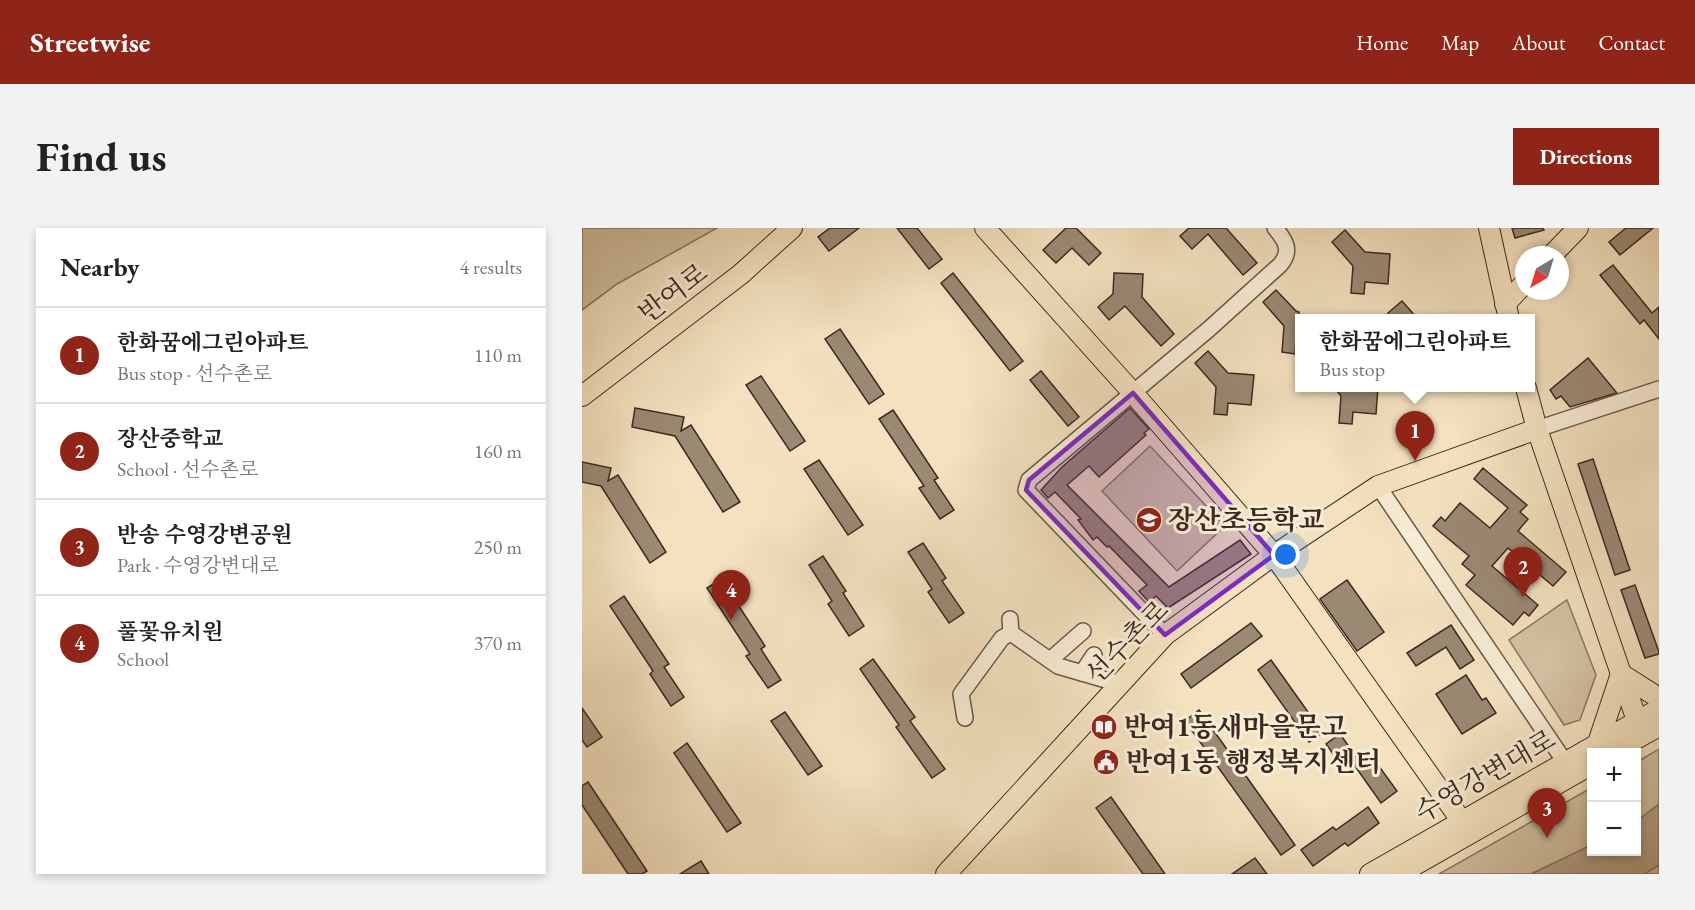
<!DOCTYPE html>
<html lang="en">
<head>
<meta charset="utf-8">
<style>
  :root { --surface:#fff; --page:#f2f2f2; --text:#222; --muted:#767676; --line:#e0e0e0; --accent:#8f2418 }
  body { margin:0; font-family:"EB Garamond","Noto Serif KR",serif; background:var(--page); color:var(--text) }
  .controls { position:absolute; right:18px; bottom:18px; display:grid; overflow:hidden; border-radius:0px; box-shadow:0 3px 9px #0003 }
  .controls button { width:54px; height:54px; display:grid; place-items:center; padding:0; border:0; border-bottom:2px solid var(--line); background:var(--surface); color:var(--text); font:30px sans-serif }
  .compass { position:absolute; left:933px; top:18px; width:54px; height:54px; border-radius:50%; background:var(--surface); box-shadow:0 3px 9px #0003; rotate:218deg }
  .you { position:absolute; left:704px; top:327px; width:21px; height:21px; margin:-15px; border:4px solid #fff; border-radius:50%; background:#1a73e8; box-shadow:0 0 0 9px #1a73e833 }
  .badge { display:grid; place-items:center; width:39px; height:39px; border-radius:50%; background:var(--accent); color:#fff; font-size:20px; font-weight:700 }
  .pin { position:absolute; translate:-50% -50px; filter:drop-shadow(0 2px 3px #0008) }
  .pin::after { content:''; position:absolute; top:32px; width:21px; height:18px; background:inherit; clip-path:polygon(0 0,100% 0,50% 100%) }
  .popup { position:absolute; left:713px; top:86px; width:240px; height:78px; box-sizing:border-box; display:grid; place-content:center; border-radius:0px; background:var(--surface); filter:drop-shadow(0 2px 4px #0005); font-size:20px; white-space:nowrap; color:var(--muted) }
  .popup b { font-size:22px; color:var(--text) }
  .popup::after { content:''; position:absolute; left:50%; top:100%; margin-left:-12px; border:12px solid transparent; border-top-color:var(--surface) }
  .list { margin:0; padding:0; list-style:none }
  h2 { display:flex; justify-content:space-between; align-items:center; height:78px; margin:0; padding:0 24px; font-size:26px }
  h2 small { font-size:20px; font-weight:400; color:var(--muted) }
  .list li { display:grid; grid-template-columns:39px 1fr auto; gap:18px; align-items:center; box-sizing:border-box; height:96px; padding:0 24px; border-top:2px solid var(--line) }
  .list b { display:block; font-size:22px; white-space:nowrap }
  .list p { margin:0; font-size:20px; white-space:nowrap; color:var(--muted) }
  .list em { font-size:20px; font-style:normal; color:var(--muted) }
  .map { position:relative; flex:none; width:1077px; height:646px; overflow:hidden; border-radius:0px }
  header { display:flex; align-items:center; gap:36px; box-sizing:border-box; height:84px; padding:0 30px; background:var(--accent); color:#fff }
  header strong { font-size:28px }
  nav { display:flex; gap:33px; margin-inline-start:auto; font-size:21px }
  .intro { display:flex; align-items:center; justify-content:space-between; box-sizing:border-box; height:144px; padding:0 36px }
  h1 { margin:0; font-size:42px }
  .button { padding:15px 27px; border-radius:0px; background:var(--accent); color:#fff; font-size:21px; font-weight:700 }
  main { display:flex; gap:36px; padding:0 36px }
  aside { flex:1; background:var(--surface); border-radius:0px; box-shadow:0 3px 9px #0003 }
  .map>svg:first-child { display:block }
  .green { fill:#d4c2a4; stroke:#887663; stroke-width:1.5 }
  .water { fill:#b4a28a; stroke:#847260; stroke-width:1.5 }
  .building { fill:#9b8974; stroke:#3b2922; stroke-width:1.5 }
  .lines { fill:none; stroke-linecap:round; stroke-linejoin:round }
  .minor-casing { stroke:#695749; stroke-width:18 }
  .major-casing { stroke:#3b2922; stroke-width:22 }
  .minor { stroke:#f7ecd5; stroke-width:15 }
  .major { stroke:#f3e1bf; stroke-width:20 }
  .marked { fill:#7b2cbf; fill-opacity:0.2; stroke:#7b2cbf; stroke-width:4.5; stroke-linejoin:round }
  .labels { text-anchor:middle; stroke-width:6; stroke-linejoin:round; paint-order:stroke }
  .street-label { font-size:27px; fill:#3b2922; stroke:#f7ecd5 }
  .poi-label { font-size:27px; font-weight:bold; fill:#3b2922; stroke:#f7ecd5; text-anchor:start }
</style>
</head>
<body>
<header>
<strong>Streetwise</strong>
<nav><a>Home</a><a>Map</a><a>About</a><a>Contact</a></nav>
</header>
<div class="intro"><h1>Find us</h1><a class="button">Directions</a></div>
<main>
<aside>
<h2>Nearby<small>4 results</small></h2>
<ul class="list">
<li><span class="badge">1</span><div><b>한화꿈에그린아파트</b><p>Bus stop · 선수촌로</p></div><em>110 m</em></li>
<li><span class="badge">2</span><div><b>장산중학교</b><p>School · 선수촌로</p></div><em>160 m</em></li>
<li><span class="badge">3</span><div><b>반송 수영강변공원</b><p>Park · 수영강변대로</p></div><em>250 m</em></li>
<li><span class="badge">4</span><div><b>풀꽃유치원</b><p>School</p></div><em>370 m</em></li>
</ul>
</aside>
<div class="map">
<svg width="1077" height="646" viewBox="0 0 1077 646">
  <rect width="100%" height="100%" fill="#f3e1bf"/>
  <filter id="stains"><feTurbulence type="fractalNoise" baseFrequency=".00333" numOctaves="4"/><feColorMatrix values="0 0 0 0 .2 0 0 0 0 .09 0 0 0 0 .02 0 0 0 .5 -.17"/></filter>
  <radialGradient id="worn" r=".72"><stop offset=".6" stop-color="#630" stop-opacity="0"/><stop offset="1" stop-color="#630" stop-opacity=".3"/></radialGradient>
  <!-- green -->
  <g class="green">
    <path d="M0,0H135L35,56L0,82Z"/>
    <path d="M568,218L643,298L595,343L520,263Z"/>
    <path d="M985,372L1014,447L998,492L982,497L927,412Z"/>
    <path d="M1077,521V646H857L1009,560L1010,624H1054L1055,534Z"/>
  </g>
  <!-- water -->
  <path class="water" d="M1077,576V637L1063,646H949L1009,617L1010,624H1054L1055,593Z"/>
  <!-- building -->
  <g class="building">
    <path d="M248,0H277L247,23L236,9Z"/>
    <path d="M315,0H335L360,31L347,41Z"/>
    <path d="M484,0H494L519,25L507,37L490,20L474,35L461,22Z"/>
    <path d="M607,0H644L675,35L661,47L626,6L610,21L598,8Z"/>
    <path d="M930,0H961L962,2L933,10Z"/>
    <path d="M1044,0H1071L1038,27L1027,14Z"/>
    <path d="M763,2L783,24L808,26L806,56L783,54L782,66L769,65L771,38L750,14Z"/>
    <path d="M1031,37L1070,85L1077,79V111L1062,92L1058,96L1018,47Z"/>
    <path d="M371,45L441,133L428,143L359,55Z"/>
    <path d="M532,45L561,46L560,69L592,106L579,118L543,78L527,92L516,79L531,66Z"/>
    <path d="M694,62L714,83L717,84V114H714L713,126L700,124L702,98L681,74Z"/>
    <path d="M820,73L835,90H811L806,85Z"/>
    <path d="M258,101L302,166L287,176L243,111Z"/>
    <path d="M626,123L646,145L672,147L669,177L646,175L645,187L632,186L634,159L613,135Z"/>
    <path d="M1006,130L1035,165L988,179L979,168L974,171L968,162Z"/>
    <path d="M459,143L497,189L486,198L448,152Z"/>
    <path d="M179,148L223,213L208,223L164,157Z"/>
    <path d="M752,159H796L794,186L771,184L770,196L757,195L759,168Z"/>
    <path d="M53,180L102,189L99,203L109,197L158,274L141,284L93,208L50,199Z"/>
    <path d="M548,180L567,201L562,205L564,207L517,249L507,238L485,257L587,359L658,312L669,326L586,380L574,368L567,374L557,363L565,357L527,318L525,319L515,309L511,312L496,292L499,291L473,264L466,270L459,262L480,239Z"/>
    <path d="M311,182L356,250L352,252L372,282L358,291L337,260L342,258L297,191Z"/>
    <path d="M1011,231L1048,342L1033,347L996,236Z"/>
    <path d="M237,232L281,297L266,307L222,241Z"/>
    <path d="M0,234L29,240L26,253L36,247L84,324L68,335L19,258L0,254Z"/>
    <path d="M901,240L945,277L938,284L946,291L936,303L984,344L971,358L926,320L910,338L956,377L947,388L942,384L931,397L884,357L893,347L880,336L887,328L851,298L859,289L863,293L878,275L908,300L926,280L892,251Z"/>
    <path d="M341,315L364,350L360,353L382,385L367,395L346,364L350,361L326,324Z"/>
    <path d="M241,328L264,363L261,365L282,398L267,408L246,376L250,373L227,337Z"/>
    <path d="M139,351L183,418L179,421L199,452L186,460L164,428L168,426L125,360Z"/>
    <path d="M765,352L802,404L775,423L738,371Z"/>
    <path d="M1053,357L1077,424V426L1063,430L1039,362Z"/>
    <path d="M42,368L87,436L82,439L102,469L89,478L68,446L71,443L28,378Z"/>
    <path d="M669,395L680,408L609,460L599,446Z"/>
    <path d="M869,397L892,432L878,441L864,419L834,438L825,425Z"/>
    <path d="M291,431L333,489L328,493L363,541L350,550L314,499L317,497L278,441Z"/>
    <path d="M689,432L741,505L727,514L676,442Z"/>
    <path d="M884,447L900,472L904,470L914,485L880,506L854,466Z"/>
    <path d="M0,480L20,509L5,519L0,512Z"/>
    <path d="M617,482L713,617L699,627L603,493Z"/>
    <path d="M203,484L240,538L226,547L189,493Z"/>
    <path d="M758,506L780,537L766,547L744,516Z"/>
    <path d="M105,515L159,595L145,604L92,525Z"/>
    <path d="M791,530L815,563L799,575L775,541Z"/>
    <path d="M6,554L65,643L60,646H46L0,577V558Z"/>
    <path d="M529,569L583,646H561L514,580Z"/>
    <path d="M786,579L797,595L766,618L763,615L731,638L719,622L751,599L754,602Z"/>
    <path d="M673,630L685,646H650Z"/>
    <path d="M119,633L127,646H98Z"/>
  </g>
  <g class="lines">
    <defs>
      <g id="minor">
        <path d="M955,201L1077,161"/>
        <path d="M796,258L983,534"/>
        <path d="M428,391L429,405L476,438L538,456"/>
        <path d="M583,407L444,262L447,252L627,101L698,37C710,23 704,13 693,0"/>
        <path d="M468,432L501,403"/>
        <path d="M500,445L512,427"/>
        <path d="M383,490L379,466L420,410L429,405"/>
      </g>
      <g id="major">
        <path d="M403,0L551,165L692,327L888,605"/>
        <path d="M907,0L927,91"/>
        <path d="M970,27L996,0"/>
        <path d="M923,76L942,56"/>
        <path d="M944,160L955,201L1060,507"/>
        <path d="M0,168L159,46L210,0"/>
        <path d="M1016,515L1039,446L1077,470"/>
        <path d="M1030,524L1077,498"/>
        <path d="M364,646L583,407L692,327L796,258L955,201"/>
        <path d="M788,646L1077,481"/>
        <path d="M817,646L1010,536"/>
      </g>
    </defs>
    <!-- minor casing -->
    <use href="#minor" class="minor-casing"/>
    <!-- major casing -->
    <use href="#major" class="major-casing"/>
    <!-- minor -->
    <use href="#minor" class="minor"/>
    <!-- major -->
    <use href="#major" class="major"/>
  </g>
  <!-- marked area -->
  <path class="marked" d="M551,165L692,327L583,407L444,262L447,252Z"/>
  <!-- icons -->
  <defs>
    <symbol id="school-disc" viewBox="-11 -11 22 22"><circle r="9.5" fill="#8f2418" stroke="#f7ecd5"/><path d="M0-5L7-2L0 1L-7-2ZM-4 1L0 2.5L4 1V4Q0 6-4 4Z" fill="#fff"/></symbol>
    <symbol id="library-disc" viewBox="-11 -11 22 22"><circle r="9.5" fill="#8f2418" stroke="#f7ecd5"/><path d="M-6-4Q-3-5.5-.7-3.5V5Q-3 3-6 4ZM6-4Q3-5.5 .7-3.5V5Q3 3 6 4Z" fill="#fff"/></symbol>
    <symbol id="civic-disc" viewBox="-11 -11 22 22"><circle r="9.5" fill="#8f2418" stroke="#f7ecd5"/><path d="M-.6-6.5H3V-4.5H.6V-3L4-1V1h2V6H-6V1h2V-1L-.6-3ZM-1.2 2.5V6h2.4V2.5Z" fill="#fff"/></symbol>
  </defs>
  <g fill-rule="evenodd">
    <use href="#school-disc" x="552" y="277" width="30" height="30"/>
    <use href="#library-disc" x="507" y="484" width="30" height="30"/>
    <use href="#civic-disc" x="509" y="519" width="30" height="30"/>
  </g>
  <g class="labels">
    <!-- street labels -->
    <g class="street-label">
      <text transform="translate(91 65) rotate(-37)" y="9">반여로</text>
      <text transform="translate(545 414) rotate(-45)" y="9">선수촌로</text>
      <text transform="translate(903 548) rotate(-30)" y="9">수영강변대로</text>
    </g>
    <!-- poi labels -->
    <g class="poi-label">
      <text x="586" y="301">장산초등학교</text>
      <text x="542" y="508">반여1동새마을문고</text>
      <text x="544" y="543">반여1동 행정복지센터</text>
    </g>
  </g>
  <rect width="100%" height="100%" filter="url(#stains)"/>
  <rect width="100%" height="100%" fill="url(#worn)"/>
</svg>
<div class="controls">
<button>+</button>
<button>−</button>
</div>
<svg class="compass" viewBox="-18 -18 36 36"><path d="M0-13l5 13h-10z" fill="#e53935"/><path d="M0 13l5-13h-10z" fill="#767676"/></svg>
<div class="you"></div>
<div class="pin badge" style="left:833px;top:233px">1</div>
<div class="popup"><b>한화꿈에그린아파트</b>Bus stop</div>
<div class="pin badge" style="left:941px;top:369px">2</div>
<div class="pin badge" style="left:965px;top:610px">3</div>
<div class="pin badge" style="left:149px;top:392px">4</div>
</div>
</main>
</body>
</html>
